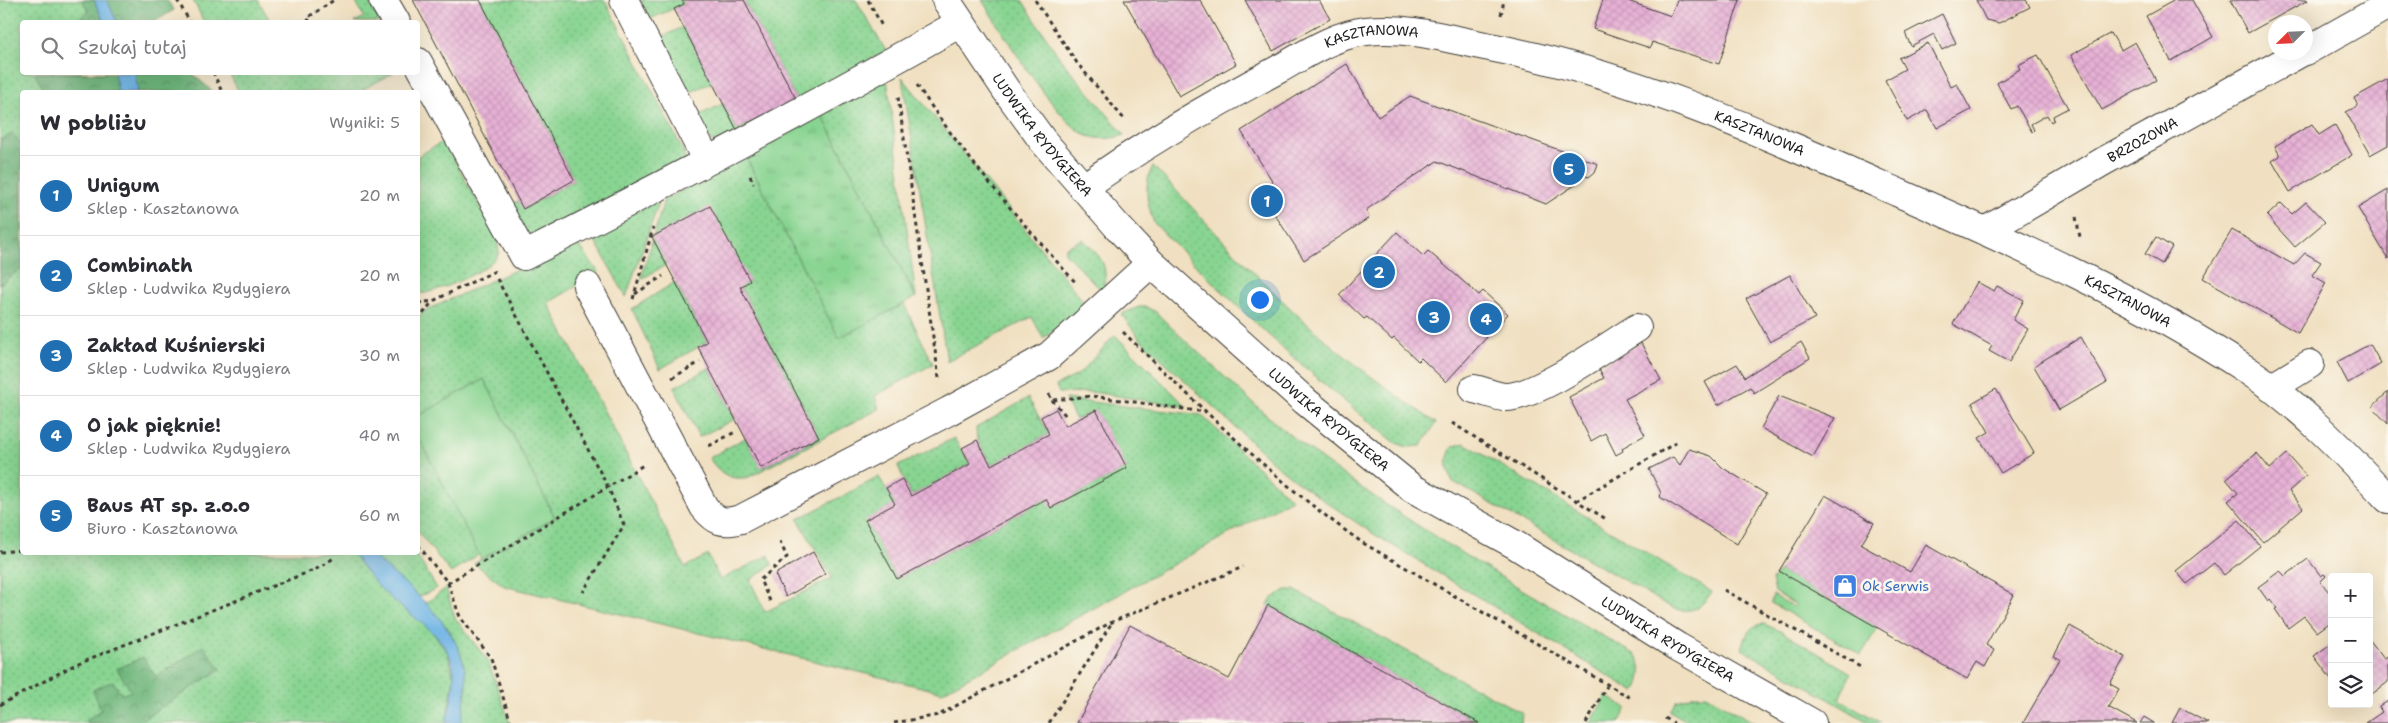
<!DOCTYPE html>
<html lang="pl">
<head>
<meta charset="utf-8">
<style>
  :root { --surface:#fff; --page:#f2f2f3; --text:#2b2b33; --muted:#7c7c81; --line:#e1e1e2; --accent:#1f6fb2 }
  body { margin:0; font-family:"Shantell Sans",sans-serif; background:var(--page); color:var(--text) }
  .controls { position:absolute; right:15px; bottom:15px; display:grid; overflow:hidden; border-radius:5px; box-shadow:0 5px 20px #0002 }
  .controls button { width:45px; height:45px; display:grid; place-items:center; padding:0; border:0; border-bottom:1px solid var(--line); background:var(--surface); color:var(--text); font:25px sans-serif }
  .compass { position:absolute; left:2268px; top:15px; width:45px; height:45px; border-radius:50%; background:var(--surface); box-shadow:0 5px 20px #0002; rotate:246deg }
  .you { position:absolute; left:1259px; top:299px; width:18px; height:18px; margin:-12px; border:4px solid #fff; border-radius:50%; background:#1a73e8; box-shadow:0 0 0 8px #1a73e833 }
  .badge { display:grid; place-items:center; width:32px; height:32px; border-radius:50%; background:var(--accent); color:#fff; font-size:16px; font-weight:700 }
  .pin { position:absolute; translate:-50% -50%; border:2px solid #fff; box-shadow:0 1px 5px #0006 }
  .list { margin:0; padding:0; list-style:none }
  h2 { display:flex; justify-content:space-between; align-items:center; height:65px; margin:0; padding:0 20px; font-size:21px }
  h2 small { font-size:16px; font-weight:400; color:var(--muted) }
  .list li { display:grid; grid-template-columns:32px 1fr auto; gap:15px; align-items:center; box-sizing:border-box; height:80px; padding:0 20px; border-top:1px solid var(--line) }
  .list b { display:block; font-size:19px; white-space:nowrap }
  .list p { margin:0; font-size:16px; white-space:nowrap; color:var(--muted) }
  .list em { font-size:16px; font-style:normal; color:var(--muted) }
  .icon { flex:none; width:28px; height:28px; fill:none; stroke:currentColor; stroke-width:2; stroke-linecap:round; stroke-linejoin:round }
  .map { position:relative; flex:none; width:2388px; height:723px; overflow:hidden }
  .search { position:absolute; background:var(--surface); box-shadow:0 5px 20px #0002; left:20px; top:20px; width:400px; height:55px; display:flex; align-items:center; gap:12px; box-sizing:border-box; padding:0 18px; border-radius:5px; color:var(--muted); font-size:19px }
  .panel { position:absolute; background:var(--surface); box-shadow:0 5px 20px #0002; left:20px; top:90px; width:400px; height:465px; border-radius:5px }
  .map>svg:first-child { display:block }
  .grass { fill:url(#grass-dots); stroke:#527856 }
  .forest { fill:url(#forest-crowns); stroke:#45694c }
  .park { fill:url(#park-tufts); stroke:#527856 }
  .garden { fill:#88d491; stroke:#527856 }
  .water { fill:#6eb4e5; stroke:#456880 }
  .building { fill:url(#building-cross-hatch) }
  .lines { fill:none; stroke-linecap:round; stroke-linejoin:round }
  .minor-casing { stroke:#3c3935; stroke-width:30 }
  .path { stroke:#3c3935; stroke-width:3; stroke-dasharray:4 4; stroke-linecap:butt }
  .minor { stroke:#fff; stroke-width:28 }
  .labels { text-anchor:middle; stroke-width:5; stroke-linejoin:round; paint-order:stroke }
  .street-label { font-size:14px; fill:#1c1c1c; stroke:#fbf7ec }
  .shop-label { font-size:14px; fill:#366cbe; stroke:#fbf7ec; text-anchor:start }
</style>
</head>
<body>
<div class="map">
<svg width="2388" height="723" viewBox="0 0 2388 723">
  <defs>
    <pattern id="grass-dots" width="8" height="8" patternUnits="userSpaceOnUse" patternTransform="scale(1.25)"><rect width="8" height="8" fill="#88d491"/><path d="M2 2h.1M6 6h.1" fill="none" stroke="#75b57c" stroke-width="1.8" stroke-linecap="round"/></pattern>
    <pattern id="forest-crowns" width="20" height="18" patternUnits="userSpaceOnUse" patternTransform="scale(1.25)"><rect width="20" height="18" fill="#6eb67b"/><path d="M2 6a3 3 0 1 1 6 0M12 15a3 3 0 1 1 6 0" fill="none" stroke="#5a9364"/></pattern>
    <pattern id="park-tufts" width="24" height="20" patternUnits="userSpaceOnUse" patternTransform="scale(1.25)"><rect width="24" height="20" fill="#88d491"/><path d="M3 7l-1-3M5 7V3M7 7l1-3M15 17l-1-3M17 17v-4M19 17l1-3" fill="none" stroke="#75b57c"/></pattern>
    <pattern id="building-cross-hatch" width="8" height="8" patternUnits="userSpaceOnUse" patternTransform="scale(1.25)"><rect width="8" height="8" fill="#e7b1d6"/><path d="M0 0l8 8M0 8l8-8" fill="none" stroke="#c698b7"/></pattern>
  </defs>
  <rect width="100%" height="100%" fill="#fbf7ec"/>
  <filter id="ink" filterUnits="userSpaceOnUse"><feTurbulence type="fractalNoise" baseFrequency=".02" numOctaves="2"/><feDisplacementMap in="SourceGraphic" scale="10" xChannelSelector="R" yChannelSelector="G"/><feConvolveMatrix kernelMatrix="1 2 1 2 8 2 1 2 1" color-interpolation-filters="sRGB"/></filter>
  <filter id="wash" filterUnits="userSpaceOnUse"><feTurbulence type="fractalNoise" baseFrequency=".0096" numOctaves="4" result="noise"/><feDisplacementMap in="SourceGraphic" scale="20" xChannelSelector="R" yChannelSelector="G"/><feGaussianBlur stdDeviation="1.12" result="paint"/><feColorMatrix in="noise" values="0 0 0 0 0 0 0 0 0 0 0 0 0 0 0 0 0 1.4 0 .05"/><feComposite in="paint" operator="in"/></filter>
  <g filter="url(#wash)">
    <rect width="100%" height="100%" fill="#f0e0c1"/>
    <!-- grass -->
    <g class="grass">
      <path d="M0,0H94L104,22H22V72L114,73L118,92H22V552L352,553L369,575L431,630L448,653L454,678L446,723H0Z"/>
      <path d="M193,0H258L271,22H204Z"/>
      <path d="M355,0H368L380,22H355L364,17Z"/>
      <path d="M480,0H605L684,152L685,162L531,238L526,236L509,205L519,201L524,209L574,180Z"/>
      <path d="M640,0H682L684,4L650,19Z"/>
      <path d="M744,0H856L886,51L718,143C705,141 702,127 697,116L723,104L737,130L796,99Z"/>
      <path d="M982,0H1022L1061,60L1125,135C1113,139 1100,140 1088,136C1059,126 1000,29 982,0Z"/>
      <path d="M683,27L713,82L688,93L657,39Z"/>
      <path d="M229,73H393L358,92H239Z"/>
      <path d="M902,77L1088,307L1043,338L1032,317L947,361Z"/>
      <path d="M887,79L916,297L822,115Z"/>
      <path d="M783,136L746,157L839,337L904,304L933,364L875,396L879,409L749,477C730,481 720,474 709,458L745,438L762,468L819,437L740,287L750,281L657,237L666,265L641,279L664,200Z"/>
      <path d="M444,141L497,238L499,253C492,270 436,293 418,294V156Z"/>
      <path d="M1153,166C1206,222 1258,280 1315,331C1353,365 1395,394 1436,423L1421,446L1407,447L1396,443C1309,375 1230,302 1154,223C1147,203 1143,185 1153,166Z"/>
      <path d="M660,199L626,297L592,235Z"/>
      <path d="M1083,239C1102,259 1109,263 1103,292L1065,253V248Z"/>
      <path d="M577,242L599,273L548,303L685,567L708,555L720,580L769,555L772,565L750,580L765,612L832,578L798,519L879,477L895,504L866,521L897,579L1046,499L1051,508L1126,468L1096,410L1076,420L1065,399L1201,415L1292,499L942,692L504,586L474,563L555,518L484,379L418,416V321L422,312Z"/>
      <path d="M675,282L707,342L660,369L632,309Z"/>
      <path d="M1139,307H1146L1156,312C1175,332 1196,350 1216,369C1245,395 1273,423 1304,446C1409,526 1522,590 1636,655C1643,669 1643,678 1635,692L1372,533L1304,487L1276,465L1140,339L1121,314Z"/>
      <path d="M1115,335L1187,407L1092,392L1059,393L1056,386L1079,374Z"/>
      <path d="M709,368L735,419L699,437L674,387Z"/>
      <path d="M1028,398L1049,434L991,465L977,440L976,428Z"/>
      <path d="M418,436L479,554L451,573L418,532Z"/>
      <path d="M954,438L970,464L911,496L898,466Z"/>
      <path d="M1464,443L1712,592C1700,608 1695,613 1674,609L1452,481C1447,468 1445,460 1452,447Z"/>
      <path d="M370,553H415L437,588L419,597Z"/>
      <path d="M446,588L455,618L488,661L510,723H461L466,688L450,631L425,604Z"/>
      <path d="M1286,590H1294L1522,713L1521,723H1479L1268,605L1272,598Z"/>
      <path d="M1764,624L1782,632L1851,673L1839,699L1882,723H1870L1742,649C1746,636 1748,625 1764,624Z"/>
      <path d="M1695,695H1706L1755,723H1690L1670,711L1677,701Z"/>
    </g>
    <!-- forest -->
    <g class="forest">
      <path d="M82,0H94L104,22H74L89,12Z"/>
      <path d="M107,0H167L174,10L154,22H117Z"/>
      <path d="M35,73H114L118,92H44Z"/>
      <path d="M135,73H192L213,92H138Z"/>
      <path d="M12,134L22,145V268L0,284V140Z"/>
      <path d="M203,646L221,669L137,723H88L87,720L101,710L93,690L113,681L122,695L131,691L117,669L143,657L156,677Z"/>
    </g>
    <!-- park -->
    <path class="park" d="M822,115L916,297L839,338L746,157Z"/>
    <!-- garden -->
    <g class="garden">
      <path d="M484,379L555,518L481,559L418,436V416Z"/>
      <path d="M1779,571L1878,627L1861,655L1771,603L1773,595L1794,607L1796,605L1775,592L1772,580Z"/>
      <path d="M1606,696L1627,708L1619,723H1591Z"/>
    </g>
    <!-- water -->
    <g class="water">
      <path d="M94,0H107L117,22H104Z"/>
      <path d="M114,73H135L138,92H118Z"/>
      <path d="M352,553H370C409,589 469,628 466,689C465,700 463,712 461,723H446C449,709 454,692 454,677C454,639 417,622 392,599C376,586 364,569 352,553Z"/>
    </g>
    <g id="blocks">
      <!-- building -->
      <g class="building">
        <path d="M413,0H480L574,180L523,209Z"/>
        <path d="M682,0H744L796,99L737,130L674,9L684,4Z"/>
        <path d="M1124,0H1200L1236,64L1179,96Z"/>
        <path d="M1245,0H1319L1330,19L1273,51Z"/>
        <path d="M1603,0H1625L1671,16L1677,0H1740L1719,64L1652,42L1650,48L1593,29Z"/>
        <path d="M1976,0H2026L2030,7L1999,23L1986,20Z"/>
        <path d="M2175,0H2192L2213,37L2171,61L2146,16Z"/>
        <path d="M2230,0H2308L2248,33Z"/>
        <path d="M1942,14L1956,43L1942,50L1934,34L1911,46L1905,33Z"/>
        <path d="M2111,33L2121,50L2135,42L2156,80L2102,110L2071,55Z"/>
        <path d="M1928,43L1951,87L1957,84L1971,110L1937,128L1927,110L1907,121L1885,80L1905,69L1899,58Z"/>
        <path d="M2038,55L2068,108L2053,116L2054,120L2051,122L2047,115L2031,124L2034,130L2032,132L2017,106L2011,109L1997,83L2020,69L2018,65Z"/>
        <path d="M1347,64L1378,117L1410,96L1598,164L1595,172L1589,177L1579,174L1575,185L1546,204L1437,161L1366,210L1369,218L1304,260L1260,191L1273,182L1241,131Z"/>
        <path d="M2388,79V145L2370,155L2346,112L2358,106L2354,98Z"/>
        <path d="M2312,124L2319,135L2335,125L2352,155L2290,192L2272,161L2280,156L2275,146Z"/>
        <path d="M2388,190V259L2358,208Z"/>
        <path d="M2306,202L2325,222L2295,247L2267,216L2281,203L2292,214Z"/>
        <path d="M710,206L750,281L740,287L819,437L761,468L698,347L707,342L652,237Z"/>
        <path d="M2232,230L2294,265L2305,253L2321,262L2312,275L2326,283L2298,333L2203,278Z"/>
        <path d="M1397,232L1423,256L1428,251L1479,295L1483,291L1508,314L1446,382L1421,358L1418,361L1394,338L1392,340L1367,317L1364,319L1339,295Z"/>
        <path d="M2156,237L2172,247L2162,264L2145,254Z"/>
        <path d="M1790,275L1815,318L1770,342L1746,299Z"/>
        <path d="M1977,282L1994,291L1997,286L2024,300L2013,320L2028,329L2009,362L1989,351L1992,346L1953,324Z"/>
        <path d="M2081,337L2107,382L2059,410L2034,366Z"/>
        <path d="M1801,342L1810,358L1754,393L1750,387L1718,405L1705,382L1737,364L1745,377Z"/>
        <path d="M1641,343L1661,380L1625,399L1645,435L1622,448L1623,451L1616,455L1605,433L1591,441L1569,397L1604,378L1598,367Z"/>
        <path d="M2370,344L2381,364L2348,383L2337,362Z"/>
        <path d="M1996,389L2034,453L2001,473L1979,438L1989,432L1972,403Z"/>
        <path d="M2388,392V424L2372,407Z"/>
        <path d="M1779,396L1835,418L1813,457L1761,428Z"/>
        <path d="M1056,409L1065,426L1096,410L1127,468L1051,508L1046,499L897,579L865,520L895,504L886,488L902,479L911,496L970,464L962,448L977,440L991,465L1049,434L1041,417Z"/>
        <path d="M1689,449L1711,456L1723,468L1766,494L1737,544L1660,497L1661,493L1649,469L1673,457L1680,465Z"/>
        <path d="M2257,453L2270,469L2287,454L2306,476L2289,491L2303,508L2263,542L2228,501L2238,493L2226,479Z"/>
        <path d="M1825,495L1874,523L1861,545L1910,572L1926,545L2014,595L1986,645L1994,650L1985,667L1977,662L1967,679L1779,571Z"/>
        <path d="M2239,520L2260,546L2224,575L2214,563L2187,584L2176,571Z"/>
        <path d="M813,552L825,574L786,597L775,574Z"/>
        <path d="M2308,559L2321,576L2324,574L2326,576L2320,582L2332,595V621L2317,632L2304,616L2288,628L2275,609L2277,608L2270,599L2268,601L2258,587L2280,571L2285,576Z"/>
        <path d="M1268,605L1479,723H1077L1130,625L1229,679Z"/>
        <path d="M2070,626L2125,657L2110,684L2119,689L2108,707L2137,723H2023L2060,659L2054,656Z"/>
        <path d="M2369,639L2384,659L2388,657V682L2372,694L2369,689Z"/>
        <path d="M2332,643V680L2314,656Z"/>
        <path d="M2388,701V723H2366L2382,712L2379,707Z"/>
        <path d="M2180,708L2208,723H2172Z"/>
        <path d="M2144,717L2154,723H2140Z"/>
      </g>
    </g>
  </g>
  <g filter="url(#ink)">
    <use href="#blocks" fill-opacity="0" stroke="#3c3935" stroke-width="1"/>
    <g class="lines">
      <defs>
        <g id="minor">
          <path d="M383,0L396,22"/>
          <path d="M624,0L707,161"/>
          <path id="s1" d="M946,0L1006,90L1043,141L1116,225L1151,263L1305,401L1412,488L1514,544L1678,647L1812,723"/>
          <path d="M2306,51L2388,5"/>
          <path d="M418,62L524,256C671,181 817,105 960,23"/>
          <path id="s2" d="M1083,188C1145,143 1211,105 1279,69C1306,54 1334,35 1366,31C1408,26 1449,39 1490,47C1634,75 1765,134 1899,193C2018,245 2137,298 2247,370C2298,403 2346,454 2388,499"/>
          <path id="s3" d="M1985,231L2104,161L2302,52"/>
          <path d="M587,286L704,507C716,522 723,524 741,519L949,411L1049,356L1151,263"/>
          <path d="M2271,388L2310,364"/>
          <path d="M1474,389C1484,391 1495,396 1504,397C1535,399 1609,345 1637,328"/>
        </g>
      </defs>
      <!-- minor casing -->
      <use href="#minor" class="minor-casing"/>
      <!-- path -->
      <g class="path">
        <path d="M177,0L190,22"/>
        <path d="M868,0L883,28"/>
        <path d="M1035,0L1077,63L1124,119"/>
        <path d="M1501,15L1504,0"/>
        <path d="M310,22L307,18L334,0"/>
        <path d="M213,72L222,92"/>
        <path d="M917,85C964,156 1020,221 1077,284"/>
        <path d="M898,97L939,378"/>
        <path d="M750,176L754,184"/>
        <path d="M2076,217L2080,237"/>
        <path d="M497,279L608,487L645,464"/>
        <path d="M635,294L663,276"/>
        <path d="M633,299L653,228"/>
        <path d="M418,303L433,301L495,271"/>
        <path d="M418,320L433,301"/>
        <path d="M1123,332C1200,406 1275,482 1363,543L1631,698"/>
        <path d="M672,378L700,362"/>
        <path d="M1049,394L1052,400L1092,396L1205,412"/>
        <path d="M1052,400L1067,417"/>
        <path d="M1452,423L1606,519"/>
        <path d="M709,446L735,432"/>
        <path d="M1576,501L1679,441"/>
        <path d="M418,545L448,583L460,617L491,658L511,723"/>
        <path d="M0,552L22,550"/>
        <path d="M448,583L608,487L624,525L583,592"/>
        <path d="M1724,590L1862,668"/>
        <path d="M770,601L760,580L787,557L778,538"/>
        <path d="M0,705L76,664L321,567L335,557"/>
        <path d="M1665,718L1674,723"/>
        <path d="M894,723L939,715L1112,622L1243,567"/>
        <path d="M1049,723L1111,624"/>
        <path d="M1586,723L1607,686"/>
      </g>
      <!-- minor -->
      <use href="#minor" class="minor"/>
    </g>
  </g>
  <!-- icons -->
  <defs>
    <symbol id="shop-square" viewBox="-11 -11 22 22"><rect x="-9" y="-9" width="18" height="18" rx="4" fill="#3f7fe0" stroke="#fbf7ec"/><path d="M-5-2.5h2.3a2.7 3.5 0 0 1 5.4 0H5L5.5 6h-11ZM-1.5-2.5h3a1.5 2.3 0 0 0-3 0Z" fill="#fff"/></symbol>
  </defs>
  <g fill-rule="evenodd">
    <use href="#shop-square" x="1831" y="572" width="28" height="28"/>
  </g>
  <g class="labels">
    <!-- street labels -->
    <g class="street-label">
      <text dy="5" stroke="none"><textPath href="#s2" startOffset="330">KASZTANOWA</textPath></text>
      <text dy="5" stroke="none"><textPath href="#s2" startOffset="734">KASZTANOWA</textPath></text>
      <text dy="5" stroke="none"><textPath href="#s1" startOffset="166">LUDWIKA RYDYGIERA</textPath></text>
      <text dy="5" stroke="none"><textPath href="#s3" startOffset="182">BRZOZOWA</textPath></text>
      <text dy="5" stroke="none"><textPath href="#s2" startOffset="1139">KASZTANOWA</textPath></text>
      <text dy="5" stroke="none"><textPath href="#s1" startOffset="571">LUDWIKA RYDYGIERA</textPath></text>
      <text dy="5" stroke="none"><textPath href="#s1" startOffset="976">LUDWIKA RYDYGIERA</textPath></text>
    </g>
    <!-- shop labels -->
    <g class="shop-label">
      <text x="1862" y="591">Ok Serwis</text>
    </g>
  </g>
</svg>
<div class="controls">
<button>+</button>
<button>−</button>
<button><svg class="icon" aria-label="layers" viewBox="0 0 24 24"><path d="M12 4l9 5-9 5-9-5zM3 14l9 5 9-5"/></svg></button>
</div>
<svg class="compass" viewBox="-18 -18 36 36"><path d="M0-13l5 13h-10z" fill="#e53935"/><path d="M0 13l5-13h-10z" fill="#7c7c81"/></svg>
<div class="you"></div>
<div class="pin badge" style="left:1267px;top:201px">1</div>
<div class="pin badge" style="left:1379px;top:272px">2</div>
<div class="pin badge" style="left:1434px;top:317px">3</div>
<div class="pin badge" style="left:1486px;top:319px">4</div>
<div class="pin badge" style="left:1569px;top:169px">5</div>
<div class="search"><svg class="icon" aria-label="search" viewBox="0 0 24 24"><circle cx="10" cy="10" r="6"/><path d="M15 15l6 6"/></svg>Szukaj tutaj</div>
<section class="panel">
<h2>W pobliżu<small>Wyniki: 5</small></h2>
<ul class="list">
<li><span class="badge">1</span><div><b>Unigum</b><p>Sklep · Kasztanowa</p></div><em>20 m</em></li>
<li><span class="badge">2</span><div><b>Combinath</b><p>Sklep · Ludwika Rydygiera</p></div><em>20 m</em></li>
<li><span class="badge">3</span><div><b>Zakład Kuśnierski</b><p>Sklep · Ludwika Rydygiera</p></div><em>30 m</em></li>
<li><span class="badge">4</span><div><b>O jak pięknie!</b><p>Sklep · Ludwika Rydygiera</p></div><em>40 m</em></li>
<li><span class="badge">5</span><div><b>Baus AT sp. z.o.o</b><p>Biuro · Kasztanowa</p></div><em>60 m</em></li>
</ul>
</section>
</div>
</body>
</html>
